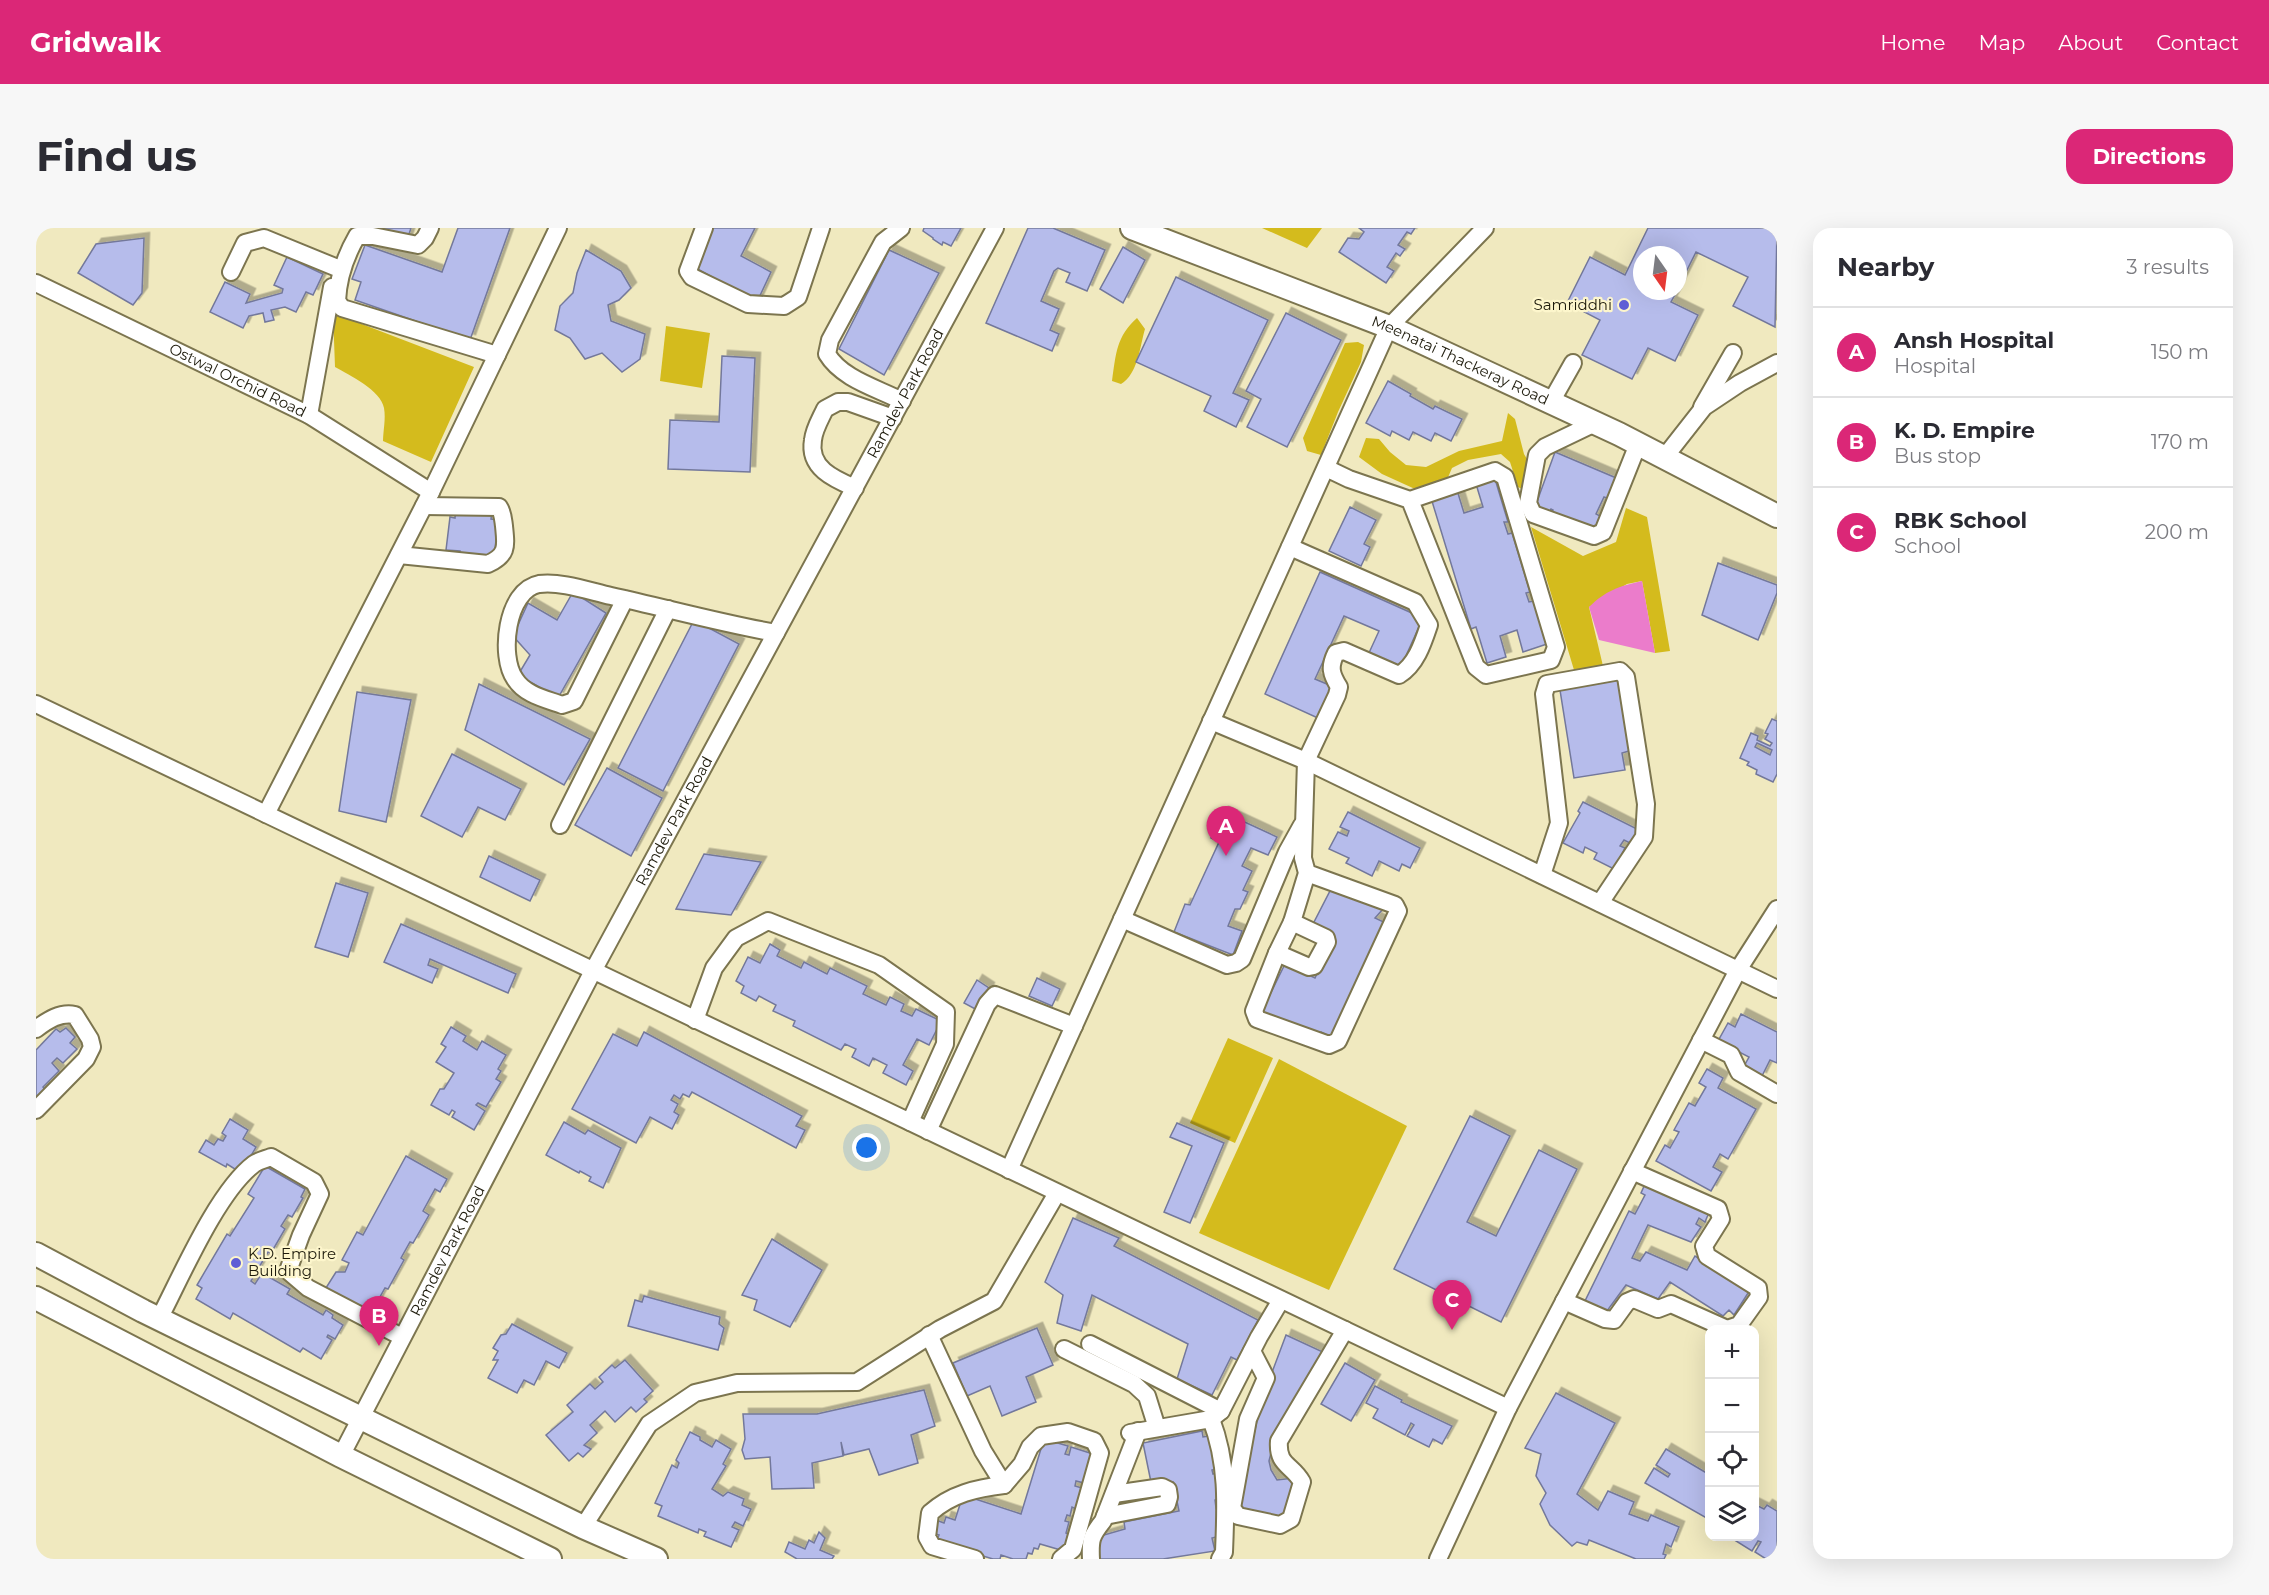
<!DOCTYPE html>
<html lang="en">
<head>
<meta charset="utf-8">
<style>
  :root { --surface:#fff; --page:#f7f7f7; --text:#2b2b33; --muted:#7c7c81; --line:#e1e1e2; --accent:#db2777 }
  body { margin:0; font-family:Montserrat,sans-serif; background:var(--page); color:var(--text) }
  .controls { position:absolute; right:18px; bottom:18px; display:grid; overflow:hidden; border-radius:12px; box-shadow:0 6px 24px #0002 }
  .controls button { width:54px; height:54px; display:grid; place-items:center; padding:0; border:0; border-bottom:2px solid var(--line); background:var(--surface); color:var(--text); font:30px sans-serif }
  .compass { position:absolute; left:1597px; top:18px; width:54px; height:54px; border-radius:50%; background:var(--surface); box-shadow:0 6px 24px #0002; rotate:166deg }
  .you { position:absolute; left:831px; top:920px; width:21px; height:21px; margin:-15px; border:4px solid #fff; border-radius:50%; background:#1a73e8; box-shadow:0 0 0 9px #1a73e833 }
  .badge { display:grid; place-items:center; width:39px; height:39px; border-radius:50%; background:var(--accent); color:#fff; font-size:20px; font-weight:700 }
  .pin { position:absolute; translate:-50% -50px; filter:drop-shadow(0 2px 3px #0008) }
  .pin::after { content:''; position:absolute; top:32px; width:21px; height:18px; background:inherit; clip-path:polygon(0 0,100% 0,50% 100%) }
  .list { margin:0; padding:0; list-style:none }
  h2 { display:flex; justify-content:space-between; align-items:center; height:78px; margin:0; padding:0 24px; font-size:26px }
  h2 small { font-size:20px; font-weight:400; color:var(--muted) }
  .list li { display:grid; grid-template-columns:39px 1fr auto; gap:18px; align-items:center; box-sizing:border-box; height:90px; padding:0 24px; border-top:2px solid var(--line) }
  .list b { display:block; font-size:22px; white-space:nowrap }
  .list p { margin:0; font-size:20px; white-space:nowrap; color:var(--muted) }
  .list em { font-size:20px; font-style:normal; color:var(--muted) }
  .icon { flex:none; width:33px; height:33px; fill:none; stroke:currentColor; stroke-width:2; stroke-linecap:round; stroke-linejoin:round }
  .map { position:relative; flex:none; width:1741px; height:1331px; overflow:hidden; border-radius:18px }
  header { display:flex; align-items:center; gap:36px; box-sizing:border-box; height:84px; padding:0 30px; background:var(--accent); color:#fff }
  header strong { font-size:28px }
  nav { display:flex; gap:33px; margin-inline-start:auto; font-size:21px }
  .intro { display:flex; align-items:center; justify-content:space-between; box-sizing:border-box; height:144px; padding:0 36px }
  h1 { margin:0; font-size:42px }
  .button { padding:15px 27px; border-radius:18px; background:var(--accent); color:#fff; font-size:21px; font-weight:700 }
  main { display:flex; gap:36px; padding:0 36px }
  aside { flex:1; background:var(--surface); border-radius:18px; box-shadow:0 6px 24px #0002 }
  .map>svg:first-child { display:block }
  .green { fill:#d4bb1d }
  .water { fill:#eb7ccb }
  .building { fill:#b6bceb; stroke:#73789b; stroke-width:1.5; fill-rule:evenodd; filter:url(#shadow) }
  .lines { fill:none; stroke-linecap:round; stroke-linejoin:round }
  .street-casing { stroke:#7c754f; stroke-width:20 }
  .secondary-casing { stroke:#7c754f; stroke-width:26 }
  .street { stroke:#fff; stroke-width:16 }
  .secondary { stroke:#fff; stroke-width:22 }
  .poi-dot { fill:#5e5dd5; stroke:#fdf6cc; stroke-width:2 }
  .labels { text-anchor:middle; stroke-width:4.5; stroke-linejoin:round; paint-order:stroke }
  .poi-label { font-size:15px; fill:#1d1a0b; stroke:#fdf6cc; text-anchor:end }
  .street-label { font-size:15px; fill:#1d1a0b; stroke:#fdf6cc }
</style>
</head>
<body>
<header>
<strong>Gridwalk</strong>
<nav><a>Home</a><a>Map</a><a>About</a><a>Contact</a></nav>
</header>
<div class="intro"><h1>Find us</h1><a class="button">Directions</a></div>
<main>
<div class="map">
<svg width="1741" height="1331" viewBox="0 0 1741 1331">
  <defs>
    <filter id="shadow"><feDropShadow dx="5.5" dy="-5.5" stdDeviation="0" flood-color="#0004"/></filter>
  </defs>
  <rect width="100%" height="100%" fill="#f0e9bf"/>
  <!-- green -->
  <g class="green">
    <path d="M1226,0H1286L1271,20Z"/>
    <path d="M297,85L438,139L395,234L347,213C347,203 350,191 348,180C345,162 313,147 299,139Z"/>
    <path d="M1101,90L1109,101C1104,118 1102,146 1085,156L1076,153C1080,126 1080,109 1101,90Z"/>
    <path d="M630,98L674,105L666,160L624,153Z"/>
    <path d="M1322,114L1328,117L1325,134L1302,184L1285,227L1271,223L1267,210L1309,115Z"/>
    <path d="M1472,185L1479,191L1488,226L1498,243L1490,263L1482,259L1474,234L1465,226L1432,232L1416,240L1410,254L1390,266L1346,246L1323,229L1330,210L1343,211L1354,224L1370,237L1390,239L1423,223L1466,213Z"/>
    <path d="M1590,280L1611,289L1634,423L1619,425L1606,353L1591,356L1553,379L1567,438L1538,442L1495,299L1547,328L1580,314Z"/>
    <path d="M1192,810L1237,830L1199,915L1154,895Z"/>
    <path d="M1243,831L1371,898L1293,1062L1163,1005Z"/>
  </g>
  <!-- water -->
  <path class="water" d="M1606,353L1619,425L1563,412L1553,379C1569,363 1583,358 1606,353Z"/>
  <!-- building -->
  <g class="building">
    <path d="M338,0H375L371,12Z"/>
    <path d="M422,0H474L434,112L319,72L325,54L316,51L329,17L406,44Z"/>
    <path d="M677,0H719L705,28L735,44L721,74L658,39Z"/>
    <path d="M888,0H925L915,18L907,14L906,17L897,11V10L887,3Z"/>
    <path d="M992,0H1017L1069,22L1051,63L1030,54L1034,45L1022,40L1018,43L1005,73L1023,81L1014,102L1023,106L1016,123L950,95Z"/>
    <path d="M1323,0H1379L1375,6L1371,4L1362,17L1369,21L1364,28L1360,25L1351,39L1358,43L1350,55L1303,24L1312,10L1323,11L1328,4Z"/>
    <path d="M1612,0H1741L1739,99L1697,78L1712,49L1660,24L1642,60V27H1606V63H1641L1635,74L1662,87L1639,133L1612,120L1596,151L1546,127L1564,92L1531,75L1554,29L1589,47Z"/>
    <path d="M108,10L106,65L97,77L42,45L60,16Z"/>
    <path d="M1087,19L1109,32L1087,75L1064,61Z"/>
    <path d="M550,22L585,43L595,60L583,72L572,77L575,93L609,106L604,131L586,144L566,125L549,131L534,110L519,102L524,78L537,65L541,45Z"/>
    <path d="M853,22L903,45L848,147L803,121Z"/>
    <path d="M251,29L287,46L277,67L270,64L260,84L249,79L235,82L238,92L229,94L227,85L213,88L207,100L174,84L189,54L214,66L210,75L246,65L247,61L238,57Z"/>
    <path d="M1140,49L1232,92L1197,165L1213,172L1200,199L1168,183L1175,168L1100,134Z"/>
    <path d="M1250,85L1305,112L1251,219L1211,199L1225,171L1210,163Z"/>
    <path d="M686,128L719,130L714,244L632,241L634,192L683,194Z"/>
    <path d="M1352,153L1375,166L1374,168L1397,181L1399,178L1426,191L1415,213L1399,205L1395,213L1377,204L1373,212L1356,203L1354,208L1330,195Z"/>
    <path d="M1519,224L1585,252L1576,272L1568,269L1560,286L1566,289L1559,304L1515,286L1517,282L1515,281L1513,285L1499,279Z"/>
    <path d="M1459,251L1472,294H1468L1472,306L1476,305L1494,364L1490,365L1493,374L1498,373L1511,416L1487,424L1481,402L1464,408L1470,429L1451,435L1440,399L1435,401L1395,270L1421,262L1428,285L1447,279L1440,256Z"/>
    <path d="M420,279L456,283L455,291L464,292L465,313L460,312L458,330L423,331L424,323L410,322L414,289L419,290Z"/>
    <path d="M1314,279L1340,292L1328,316L1334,319L1325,338L1293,323Z"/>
    <path d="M1682,335L1741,357V365L1722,412L1666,387Z"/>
    <path d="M1284,344L1387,390L1364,441L1332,427L1343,403L1308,388L1279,451L1298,459L1284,491L1229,466Z"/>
    <path d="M537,364L570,385L522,470L482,447L494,427L477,408L492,375L521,392Z"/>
    <path d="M658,392L703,416L627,563L582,540Z"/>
    <path d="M1582,452L1593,523L1586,525L1589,542L1538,550L1524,462Z"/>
    <path d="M443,456L554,511L528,557L429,502Z"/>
    <path d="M321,464L375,472L350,594L303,583Z"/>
    <path d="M1736,491L1741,493V546L1737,554L1720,546L1721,542L1711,537L1713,534L1704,530L1715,505L1722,508L1721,512L1734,518L1736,515L1729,511L1732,506L1729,505ZM1721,515L1736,522L1734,527L1719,519Z"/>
    <path d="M416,526L485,561L469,592L442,579L426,609L385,588Z"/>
    <path d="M571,540L626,570L595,628L539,597Z"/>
    <path d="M1547,574L1603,602L1596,616L1588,612L1584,618L1589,620L1578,641L1558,631L1561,625L1549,619L1547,625L1527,615L1544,585L1542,583Z"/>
    <path d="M1187,584L1241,609L1232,627L1215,620L1206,638L1216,643L1207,662L1212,664L1204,681H1199L1192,698L1206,703L1197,727L1138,704L1149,676L1154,677L1183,614L1175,610Z"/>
    <path d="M1312,584L1384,620L1374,640L1366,636L1363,643L1343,633L1336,648L1310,635L1313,630L1293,621L1302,604L1311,608L1313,603L1304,599Z"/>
    <path d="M668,626L725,634L695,687L640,681Z"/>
    <path d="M453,628L504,652L494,673L444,649Z"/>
    <path d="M300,655L332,665L312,729L279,719Z"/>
    <path d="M1295,661L1347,681L1339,690L1352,696L1297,810L1285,804L1281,810L1224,787L1249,736L1279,750L1298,709L1276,698Z"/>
    <path d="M365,696L480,746L472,765L394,731L392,737L402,741L396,755L348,734Z"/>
    <path d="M734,716L744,722L741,728L765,740L768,734L791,746L794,740L831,758L827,766L850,777L854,769L868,776L865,783L876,788L880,781L905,793L893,817L881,811L867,837L877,843L870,857L847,845L851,837L837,830L833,838L816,829L820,821L809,816L805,822L757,798L759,793L737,783L740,777L723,768L720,773L705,765L708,758L700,753L712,729L724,735Z"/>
    <path d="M1001,750L1024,761L1016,778L993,768Z"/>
    <path d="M941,752L953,760L941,782L928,775Z"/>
    <path d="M1705,786L1741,804V835L1734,832L1725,850L1707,840L1713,829L1682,813L1692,795L1699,799Z"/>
    <path d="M415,799L430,808L427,813L441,822L446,813L470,827L462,841L465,843L460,851L465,854L450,879L442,875L440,877L449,883L438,902L416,889L419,884L416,882L413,887L395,877L404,861H408L418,845L400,834L410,819L405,816Z"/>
    <path d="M30,800L39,809L34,815L41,821L27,835L21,830L16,835L23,843L7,859L10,863L0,874V822L20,801L24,804Z"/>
    <path d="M608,804L766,888L760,898L769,902L760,920L656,864L653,869L647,866L644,871L638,867L635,872L642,876L638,884L643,887L636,901L614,889L600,915L536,881L577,806L601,818Z"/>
    <path d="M1671,841L1687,850L1682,860L1720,881L1692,931L1684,926L1677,939L1686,944L1675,963L1620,933L1629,917L1634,920L1643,904L1638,902L1653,875L1659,878L1670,859L1663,855Z"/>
    <path d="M1434,888L1474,908L1431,994L1460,1008L1503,922L1541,941L1465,1094L1358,1041Z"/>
    <path d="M194,891L212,902L207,911L220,919L205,945L191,936L190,939L163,924L170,912L178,917L182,911L187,913L190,908L186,905Z"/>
    <path d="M528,894L549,906L552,902L585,920L567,960L553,953L555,949L544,943L543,945L510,927Z"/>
    <path d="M1141,895L1188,915L1154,995L1128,984L1156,918L1134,909Z"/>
    <path d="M370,928L411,951L404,964L399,961L387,983L393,987L377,1015L374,1014L365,1030L368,1032L352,1061L349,1060L340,1076L343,1078L334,1092L288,1063L300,1044H309L313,1035L306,1032L321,1004L327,1007Z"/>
    <path d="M229,938L269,961L265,969L267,970L256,989L252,987L245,998L249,1001L235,1025L232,1024L215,1053L219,1056L226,1045L254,1061L251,1066L287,1087L290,1082L297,1087L296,1090L307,1097L299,1111L292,1107L291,1109L296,1112L285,1131L267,1120L264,1124L197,1085L194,1091L160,1071L166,1060L161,1057L191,1006L194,1008L218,970L212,966Z"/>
    <path d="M1610,954L1674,982L1669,994L1663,990L1660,996L1665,999L1655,1014L1612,997L1596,1030L1604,1033L1610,1024L1651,1042L1659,1028L1714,1062L1698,1087L1693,1082L1687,1088L1634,1054L1622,1071L1590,1057L1571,1083L1549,1073L1593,983L1599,986L1609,967L1605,965Z"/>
    <path d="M1037,990L1083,1010L1078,1018L1222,1092L1201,1132L1195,1129L1176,1167L1141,1151L1152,1116L1056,1067L1045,1103L1021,1095L1027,1067L1009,1054Z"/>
    <path d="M736,1011L786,1042L754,1099L718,1082L721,1072L706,1067Z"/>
    <path d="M608,1068L684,1089L683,1096L688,1100L682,1122L592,1098L599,1072L606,1074Z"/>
    <path d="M476,1096L531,1125L523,1140L510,1133L498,1157L488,1152L481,1165L452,1150L462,1132H457L462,1123L457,1120L465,1107L470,1106Z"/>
    <path d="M1001,1100L1017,1137L990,1149L1000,1174L966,1188L954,1158L931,1168L917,1135Z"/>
    <path d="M1250,1107L1289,1125L1240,1204L1233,1233L1235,1242L1241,1252L1258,1250L1247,1292L1201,1280L1226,1171Z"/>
    <path d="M589,1132L617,1163L608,1171L611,1174L600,1184L595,1179L579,1194L569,1183L554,1197L561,1205L548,1217L555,1221L547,1229L542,1225L533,1233L510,1207L537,1184L531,1177L554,1156L559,1161L567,1154L563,1149L576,1137L579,1140Z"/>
    <path d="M1309,1135L1339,1152L1315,1193L1285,1176Z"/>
    <path d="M1339,1158L1366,1172L1365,1174L1416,1198L1406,1216L1397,1211L1393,1219L1371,1208L1378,1197L1375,1195L1369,1207L1337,1190L1342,1181L1330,1175Z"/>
    <path d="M888,1162L899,1198L875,1207L882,1235L843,1247L833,1221L808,1227L805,1214L807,1228L776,1235L778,1260L736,1261L734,1229L709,1231L706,1222L709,1211L707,1186H781Z"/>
    <path d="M1520,1165L1579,1195L1541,1266L1562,1282L1572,1263L1598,1274L1593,1286L1612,1293L1615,1287L1643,1299L1635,1319L1630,1316L1627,1326L1630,1327L1628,1331H1600L1553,1312L1551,1317L1541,1314L1536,1318L1514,1297L1504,1276L1510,1265L1500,1248L1505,1226L1489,1220Z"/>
    <path d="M1166,1203L1167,1209L1173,1208L1180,1241L1176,1242L1177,1246L1181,1245L1186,1270L1179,1272L1180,1280L1186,1279L1184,1308L1176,1310L1179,1323L1127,1331H1062L1061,1309L1089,1301L1088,1294L1143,1283L1137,1254L1116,1259L1107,1215Z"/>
    <path d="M654,1204L664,1209V1212L676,1219L680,1212L695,1221L687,1236L690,1238L676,1261L687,1268L692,1264L708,1271L706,1277L715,1281L707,1298L699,1294L696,1299L703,1302L695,1319L668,1308L670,1304L663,1301L662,1305L622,1288L626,1278L619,1275L636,1237L641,1240L643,1235L640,1232Z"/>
    <path d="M1008,1211L1032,1218L1029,1226L1033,1227L1035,1219L1057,1226L1048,1255L1040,1253L1039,1258L1046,1260L1040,1281L1036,1279L1034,1288L1031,1287L1029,1293L1033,1294L1030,1305L1032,1306L1028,1323L1004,1316L1002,1321L998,1320L996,1326L992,1325L990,1331H977L965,1327L964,1331H957L900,1314L903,1307L896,1305L900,1292L908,1295L910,1289L919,1292L927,1267L985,1286Z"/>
    <path d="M1630,1221L1674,1247V1292L1609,1255L1618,1240L1632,1249L1634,1246L1620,1237Z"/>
    <path d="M1718,1276L1728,1281L1731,1277L1741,1283V1331H1730L1719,1324L1725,1314L1722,1313L1716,1323L1692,1308H1718Z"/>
    <path d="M783,1304L789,1310L784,1322L798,1328L796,1331H761L749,1324L753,1314L769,1321L773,1312L778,1315Z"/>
  </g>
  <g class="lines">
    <defs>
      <g id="street">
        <path d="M394,0L389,10L382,17L337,8H321C310,27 302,51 301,73L306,80L461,127"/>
        <path d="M668,0L652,43L656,49L712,76L748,78L762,69L785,0"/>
        <path d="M865,0L847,14L794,112L791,126C806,151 841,160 866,173"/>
        <path d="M195,44L209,15L228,10L299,39"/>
        <path id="s1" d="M0,55L273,187L395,264"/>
        <path d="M1515,174L1537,135"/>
        <path d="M1666,179L1697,125"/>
        <path d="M273,187L296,59"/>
        <path d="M1559,195L1509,219L1501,227L1492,275L1497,286L1558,308L1567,304L1602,216"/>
        <path d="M1628,230L1668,179L1704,155L1741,135"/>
        <path d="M1290,240L1313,251L1374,272L1459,243L1469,249L1520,419L1515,432L1450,447L1440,439L1374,272"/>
        <path d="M819,260C798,251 772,240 777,212C778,201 785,190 789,181L802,174H812L857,190"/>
        <path d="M1254,319L1379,374L1393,397C1387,415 1380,437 1363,447L1308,423L1300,425C1293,439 1295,446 1303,459L1301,467L1270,533L1267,630L1271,645L1256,694L1241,725L1218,783L1221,791L1293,817L1302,813L1362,683L1359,677L1271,645"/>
        <path d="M363,327L452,336C472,327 470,318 468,298C467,291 467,285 463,279L388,278"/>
        <path d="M589,371L538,473L526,477C510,471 489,467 479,451C463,429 470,362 503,356C525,353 553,363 575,368C630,380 684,395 740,405"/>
        <path d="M0,476L1472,1180"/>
        <path d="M1175,493L1270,533L1741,761"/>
        <path d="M230,586L395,264L522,0"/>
        <path d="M524,597L632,381"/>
        <path d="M1506,647L1523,595L1508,466L1511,456L1584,443L1590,449L1610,576L1608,609L1564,675"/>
        <path d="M1086,691L1191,737L1200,735L1206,731L1251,624L1266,597"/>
        <path d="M1241,725L1273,739L1278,738L1291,714L1290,710L1256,694"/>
        <path d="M659,792L678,740L700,710L732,693L843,737L910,784L909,816L874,894"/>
        <path d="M0,801C12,792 24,784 39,787L54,811L56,819L50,831L0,882"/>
        <path d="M1665,812L1695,827L1703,844L1741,866"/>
        <path d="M892,903L951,776L959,767L1038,798"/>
        <path d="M973,942L1353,99L1449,0"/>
        <path d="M1528,1073L1569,1091L1578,1092L1591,1074L1598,1071L1622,1081L1635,1076L1691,1101L1703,1097L1723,1069L1722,1060L1671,1028L1668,1018L1685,991L1682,981L1596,943"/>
        <path d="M123,1091C145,1049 181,964 218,936C222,933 230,931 235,929L278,954L284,966L265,1007L252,1043L272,1060L366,1109"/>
        <path d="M893,1107L947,1223L968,1257"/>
        <path d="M1054,1116L1185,1183"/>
        <path d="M1028,1121L1098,1156L1111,1168L1121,1200"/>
        <path d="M1216,1123L1230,1150L1212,1191L1196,1280L1202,1288L1244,1297L1255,1291L1266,1254C1256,1236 1241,1238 1243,1213L1309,1102"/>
        <path d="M1175,1191C1192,1235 1190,1277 1188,1324L1184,1331"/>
        <path d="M1094,1205L1175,1191L1185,1183L1223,1109L1245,1072"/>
        <path id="s2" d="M305,1228L557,743L959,0"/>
        <path d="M1069,1288L1131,1276L1133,1269L1132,1262L1126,1259L1078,1266"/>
        <path d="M547,1299L613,1196L659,1165L701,1155L821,1154L904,1101L958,1073L1021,965"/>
        <path d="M939,1331L896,1318L891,1309L894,1285C915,1266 941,1260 968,1257L986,1236L994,1219L1005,1208L1032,1204L1058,1213L1064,1225L1037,1321L1025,1331"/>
        <path d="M1055,1331C1054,1312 1055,1308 1067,1293L1102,1203"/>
        <path d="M1402,1331L1472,1180L1702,742L1741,681"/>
      </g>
      <g id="secondary">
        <path id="s3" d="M1096,0L1353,99L1583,206L1741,288"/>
        <path d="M0,1026L107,1083L547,1299L620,1331"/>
        <path d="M0,1070L305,1228L514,1331"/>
      </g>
    </defs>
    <!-- street casing -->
    <use href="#street" class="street-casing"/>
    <!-- secondary casing -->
    <use href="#secondary" class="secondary-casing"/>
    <!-- street -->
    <use href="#street" class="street"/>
    <!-- secondary -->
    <use href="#secondary" class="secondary"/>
  </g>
  <!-- markers -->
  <g class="poi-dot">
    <circle cx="1588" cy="77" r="6"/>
    <circle cx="200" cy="1035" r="6"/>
  </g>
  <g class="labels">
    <!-- poi labels -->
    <g class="poi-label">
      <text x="1576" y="82">Samriddhi</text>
      <text x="212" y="1031" text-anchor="start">K.D. Empire<tspan x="212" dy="17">Building</tspan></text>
    </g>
    <!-- street labels -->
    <g class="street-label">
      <text dy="5" stroke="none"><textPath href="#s3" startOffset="354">Meenatai Thackeray Road</textPath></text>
      <text dy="5" stroke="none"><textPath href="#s1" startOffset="224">Ostwal Orchid Road</textPath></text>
      <text dy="5" stroke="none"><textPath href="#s2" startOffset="1203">Ramdev Park Road</textPath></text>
      <text dy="5" stroke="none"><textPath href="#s2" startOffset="717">Ramdev Park Road</textPath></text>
      <text dy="5" stroke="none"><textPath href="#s2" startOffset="231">Ramdev Park Road</textPath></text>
    </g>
  </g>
</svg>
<div class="controls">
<button>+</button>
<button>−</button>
<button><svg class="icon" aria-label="locate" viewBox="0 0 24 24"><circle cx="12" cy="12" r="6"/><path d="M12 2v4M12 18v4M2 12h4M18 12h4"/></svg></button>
<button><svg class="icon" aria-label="layers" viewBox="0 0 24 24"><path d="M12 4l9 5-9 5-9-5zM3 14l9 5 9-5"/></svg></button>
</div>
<svg class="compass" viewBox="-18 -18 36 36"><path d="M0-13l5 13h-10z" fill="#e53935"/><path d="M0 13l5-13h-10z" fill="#7c7c81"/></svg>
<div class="you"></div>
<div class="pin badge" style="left:1190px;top:628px">A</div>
<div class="pin badge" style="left:343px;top:1118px">B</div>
<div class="pin badge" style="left:1416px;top:1102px">C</div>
</div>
<aside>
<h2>Nearby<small>3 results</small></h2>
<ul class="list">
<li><span class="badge">A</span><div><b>Ansh Hospital</b><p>Hospital</p></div><em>150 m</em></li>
<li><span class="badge">B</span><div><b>K. D. Empire</b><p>Bus stop</p></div><em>170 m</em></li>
<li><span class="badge">C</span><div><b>RBK School</b><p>School</p></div><em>200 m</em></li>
</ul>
</aside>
</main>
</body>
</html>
